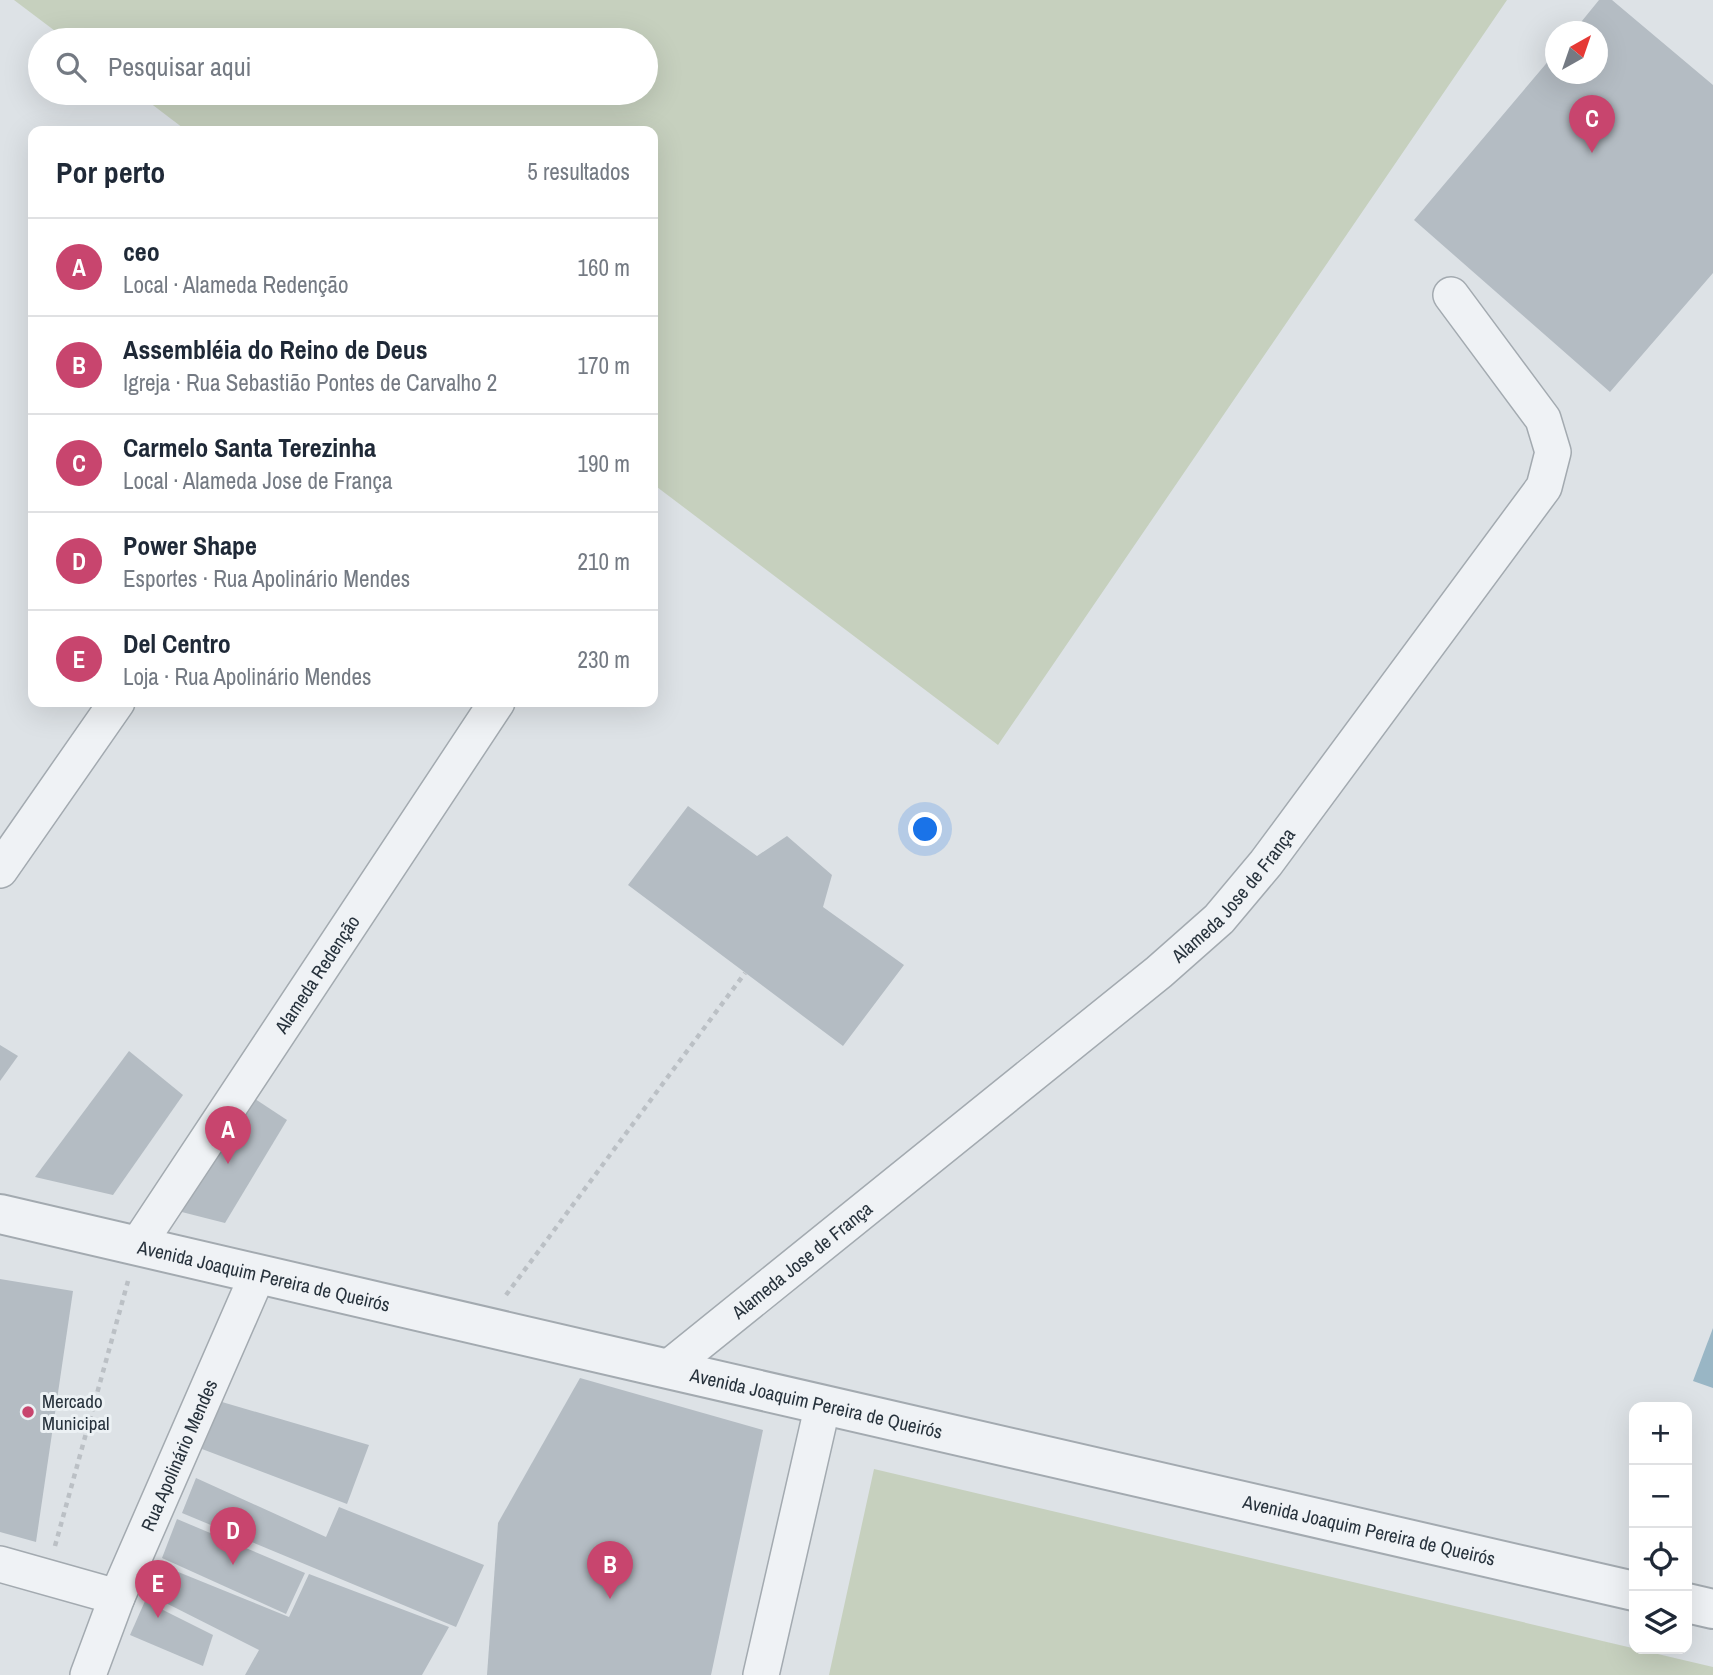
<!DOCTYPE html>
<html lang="pt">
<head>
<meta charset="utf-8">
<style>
  :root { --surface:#fff; --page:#f6f6f7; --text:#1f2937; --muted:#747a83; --line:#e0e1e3; --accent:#c8456e }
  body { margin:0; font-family:"Archivo Narrow",sans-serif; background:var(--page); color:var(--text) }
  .controls { position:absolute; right:21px; bottom:21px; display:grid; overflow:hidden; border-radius:14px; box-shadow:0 7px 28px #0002 }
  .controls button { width:63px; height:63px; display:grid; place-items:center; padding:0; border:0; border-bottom:2px solid var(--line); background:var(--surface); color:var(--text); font:35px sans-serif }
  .compass { position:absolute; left:1545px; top:21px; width:63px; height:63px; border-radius:50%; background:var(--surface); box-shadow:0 7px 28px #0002; rotate:40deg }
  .you { position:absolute; left:926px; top:830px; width:24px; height:24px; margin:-18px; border:5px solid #fff; border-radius:50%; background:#1a73e8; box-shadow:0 0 0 10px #1a73e833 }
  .badge { display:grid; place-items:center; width:46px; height:46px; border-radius:50%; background:var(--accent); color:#fff; font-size:23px; font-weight:700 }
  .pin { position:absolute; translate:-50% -58px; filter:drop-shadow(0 2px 4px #0008) }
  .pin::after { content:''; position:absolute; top:37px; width:24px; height:21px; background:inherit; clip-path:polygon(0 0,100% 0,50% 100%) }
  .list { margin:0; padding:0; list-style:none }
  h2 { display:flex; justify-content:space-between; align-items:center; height:91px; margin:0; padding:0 28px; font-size:30px }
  h2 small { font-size:23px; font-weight:400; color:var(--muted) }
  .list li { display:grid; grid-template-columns:46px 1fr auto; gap:21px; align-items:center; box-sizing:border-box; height:98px; padding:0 28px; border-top:2px solid var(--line) }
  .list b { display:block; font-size:26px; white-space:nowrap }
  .list p { margin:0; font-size:23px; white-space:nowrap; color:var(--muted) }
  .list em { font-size:23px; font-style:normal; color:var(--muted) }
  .icon { flex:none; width:38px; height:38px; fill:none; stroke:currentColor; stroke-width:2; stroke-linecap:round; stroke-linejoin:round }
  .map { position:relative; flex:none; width:1713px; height:1675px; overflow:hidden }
  .search { position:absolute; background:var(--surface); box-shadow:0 7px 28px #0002; left:28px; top:28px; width:630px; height:77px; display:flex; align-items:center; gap:18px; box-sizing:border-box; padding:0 24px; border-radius:38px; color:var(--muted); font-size:26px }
  .panel { position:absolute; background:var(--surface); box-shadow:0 7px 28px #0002; left:28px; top:126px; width:630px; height:581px; border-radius:14px }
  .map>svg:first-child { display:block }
  .green { fill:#c6d0be }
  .water { fill:#99b6c5 }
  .building { fill:#b4bcc3 }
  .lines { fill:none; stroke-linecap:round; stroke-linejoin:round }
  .minor-casing { stroke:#a3aab0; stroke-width:38 }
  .tertiary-casing { stroke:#a3aab0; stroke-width:42 }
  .path { stroke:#bbc0c5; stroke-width:4.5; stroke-dasharray:5 5; stroke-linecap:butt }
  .minor { stroke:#eff2f5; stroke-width:35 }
  .tertiary { stroke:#eff2f5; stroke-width:38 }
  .poi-dot { fill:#c8456e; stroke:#ecf1f4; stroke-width:2.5 }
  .labels { text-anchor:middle; stroke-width:6; stroke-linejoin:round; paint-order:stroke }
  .street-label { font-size:19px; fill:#27323c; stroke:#ecf1f4 }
  .poi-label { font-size:19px; fill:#27323c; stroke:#ecf1f4; text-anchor:start }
</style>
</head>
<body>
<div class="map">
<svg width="1713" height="1675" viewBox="0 0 1713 1675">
  <rect width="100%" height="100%" fill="#dde2e6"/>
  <!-- green -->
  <g class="green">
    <path d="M14,0H1507L998,745L653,484V131H187L137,93H646V40H67Z"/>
    <path d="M874,1469L1713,1667V1675H829Z"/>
  </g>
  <!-- water -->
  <path class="water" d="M1713,1328V1388L1693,1381Z"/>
  <!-- building -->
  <g class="building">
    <path d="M1599,0H1612L1713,85V273L1610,392L1414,220L1556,52V74H1598V32H1573Z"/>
    <path d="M688,806L757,856L787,836L832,875L823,907L904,965L843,1046L628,885Z"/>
    <path d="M0,1045L18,1056L0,1081Z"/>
    <path d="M129,1051L183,1095L113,1195L35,1177Z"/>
    <path d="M243,1091L287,1120L225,1223L166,1208Z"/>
    <path d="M0,1279L73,1291L36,1542L0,1532Z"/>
    <path d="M580,1378L763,1430L711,1675H487L498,1523Z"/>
    <path d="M222,1402L369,1445L347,1504L202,1449Z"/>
    <path d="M196,1478L326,1537L339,1507L484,1565L456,1627L182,1513Z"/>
    <path d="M177,1519L305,1573L286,1614L162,1558Z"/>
    <path d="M161,1565L289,1617L309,1574L449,1627L422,1675H245L259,1650L150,1595Z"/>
    <path d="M145,1601L213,1635L203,1666L130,1635Z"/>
  </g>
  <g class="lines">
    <defs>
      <g id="minor">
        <path d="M0,870L117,702"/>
        <path id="s1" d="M137,1246L497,702"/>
        <path id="s2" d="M668,1368L1159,972L1219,919L1266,863L1544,487L1553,452L1543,419L1451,295"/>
        <path d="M0,1564L117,1597"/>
        <path id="s3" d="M88,1675L117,1597L257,1276"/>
        <path d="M761,1675L823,1404"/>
      </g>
      <g id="tertiary">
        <path id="s4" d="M0,1214C544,1342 1090,1465 1634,1591"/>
        <path d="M1687,1603L1713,1609"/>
      </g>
    </defs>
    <!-- minor casing -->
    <use href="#minor" class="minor-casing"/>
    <!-- tertiary casing -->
    <use href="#tertiary" class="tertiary-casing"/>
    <!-- path -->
    <g class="path">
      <path d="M506,1295L745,973"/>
      <path d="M55,1546L128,1281"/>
    </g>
    <!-- minor -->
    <use href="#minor" class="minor"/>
    <!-- tertiary -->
    <use href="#tertiary" class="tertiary"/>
  </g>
  <!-- markers -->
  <circle class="poi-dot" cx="28" cy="1412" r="7"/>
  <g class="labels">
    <!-- street labels -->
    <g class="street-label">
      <text dy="7" stroke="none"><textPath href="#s2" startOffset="738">Alameda Jose de França</textPath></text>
      <text dy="7" stroke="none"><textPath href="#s1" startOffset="326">Alameda Redenção</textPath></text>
      <text dy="7" stroke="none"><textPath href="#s2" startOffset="172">Alameda Jose de França</textPath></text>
      <text dy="7" stroke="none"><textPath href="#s4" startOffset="271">Avenida Joaquim Pereira de Queirós</textPath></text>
      <text dy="7" stroke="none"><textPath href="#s4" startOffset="838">Avenida Joaquim Pereira de Queirós</textPath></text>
      <text dy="7" stroke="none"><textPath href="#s3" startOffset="238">Rua Apolinário Mendes</textPath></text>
      <text dy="7" stroke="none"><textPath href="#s4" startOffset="1405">Avenida Joaquim Pereira de Queirós</textPath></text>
    </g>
    <!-- poi labels -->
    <g class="poi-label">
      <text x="42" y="1408">Mercado<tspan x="42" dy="22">Municipal</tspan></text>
    </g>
  </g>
</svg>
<div class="controls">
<button>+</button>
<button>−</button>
<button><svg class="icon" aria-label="locate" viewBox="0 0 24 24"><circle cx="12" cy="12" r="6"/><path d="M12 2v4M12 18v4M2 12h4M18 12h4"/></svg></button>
<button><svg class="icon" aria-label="layers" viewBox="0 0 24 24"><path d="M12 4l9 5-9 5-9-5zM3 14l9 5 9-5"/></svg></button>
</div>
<svg class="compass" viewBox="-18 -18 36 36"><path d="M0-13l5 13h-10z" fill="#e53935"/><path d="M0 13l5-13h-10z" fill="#747a83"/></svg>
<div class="you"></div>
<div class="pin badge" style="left:228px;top:1164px">A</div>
<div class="pin badge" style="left:610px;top:1599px">B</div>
<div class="pin badge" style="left:1592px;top:153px">C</div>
<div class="pin badge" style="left:233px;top:1565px">D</div>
<div class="pin badge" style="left:158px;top:1618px">E</div>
<div class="search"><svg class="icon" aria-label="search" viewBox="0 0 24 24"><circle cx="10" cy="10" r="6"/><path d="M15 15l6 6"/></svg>Pesquisar aqui</div>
<section class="panel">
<h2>Por perto<small>5 resultados</small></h2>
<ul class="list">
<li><span class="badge">A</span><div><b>ceo</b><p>Local · Alameda Redenção</p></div><em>160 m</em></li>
<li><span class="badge">B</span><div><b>Assembléia do Reino de Deus</b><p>Igreja · Rua Sebastião Pontes de Carvalho 2</p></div><em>170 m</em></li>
<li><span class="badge">C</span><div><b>Carmelo Santa Terezinha</b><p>Local · Alameda Jose de França</p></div><em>190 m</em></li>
<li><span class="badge">D</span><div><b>Power Shape</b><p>Esportes · Rua Apolinário Mendes</p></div><em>210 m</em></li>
<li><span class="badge">E</span><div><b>Del Centro</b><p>Loja · Rua Apolinário Mendes</p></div><em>230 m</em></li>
</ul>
</section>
</div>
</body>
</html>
